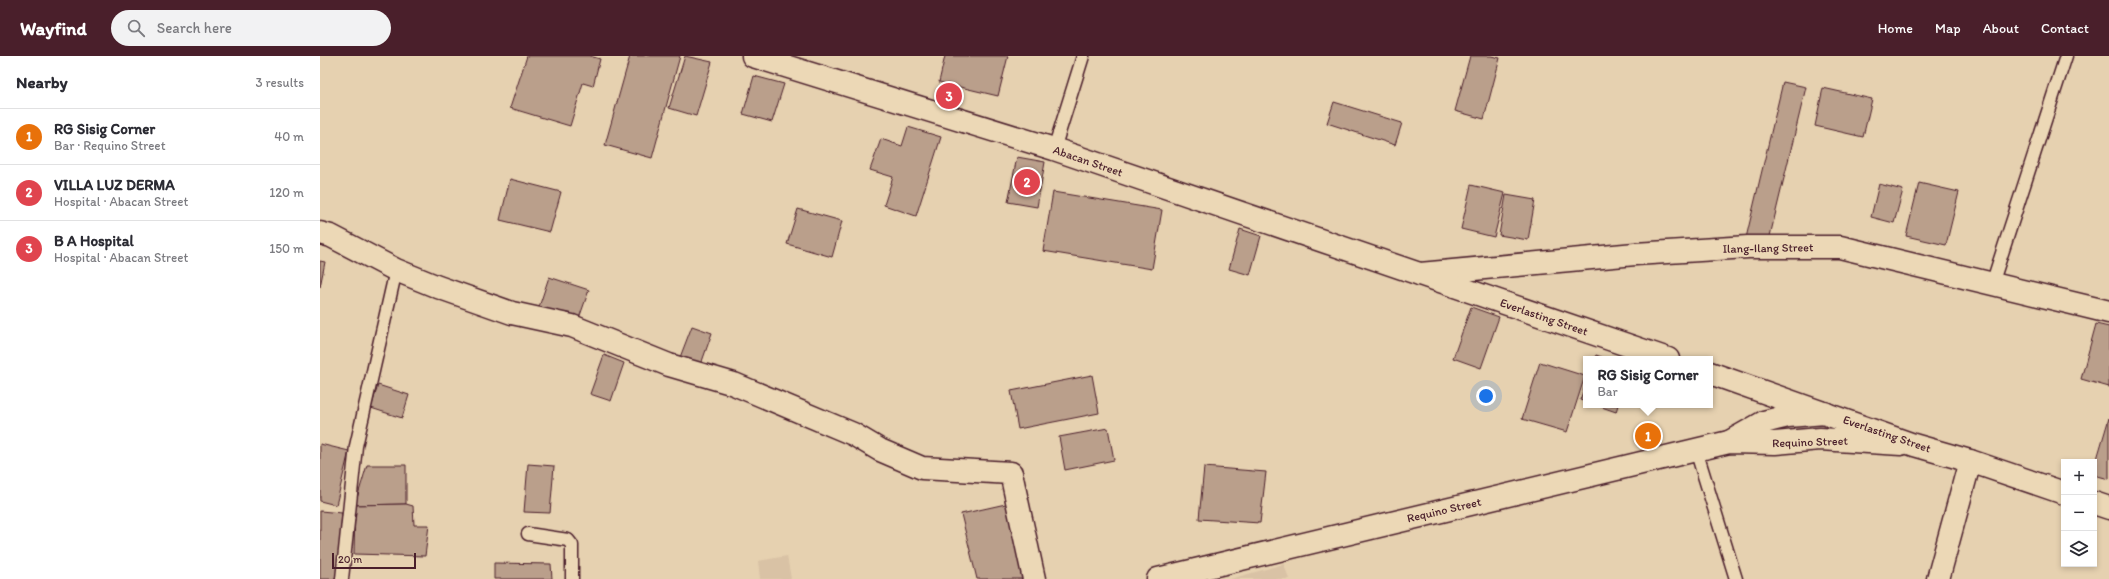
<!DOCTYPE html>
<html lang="en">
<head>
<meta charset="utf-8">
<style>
  :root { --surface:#fff; --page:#f2f2f3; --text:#2b2b33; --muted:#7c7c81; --line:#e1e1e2; --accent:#4a1f2b }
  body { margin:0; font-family:Itim,sans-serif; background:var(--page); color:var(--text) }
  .controls { position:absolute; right:12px; bottom:12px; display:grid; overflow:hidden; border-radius:0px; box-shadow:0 2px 6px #0003 }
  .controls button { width:36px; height:36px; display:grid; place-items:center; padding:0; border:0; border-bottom:1px solid var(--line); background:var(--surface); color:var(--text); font:20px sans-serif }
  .scale { position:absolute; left:12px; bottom:10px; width:84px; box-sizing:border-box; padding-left:4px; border:2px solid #4a1f2b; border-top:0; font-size:11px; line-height:14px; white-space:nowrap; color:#4a1f2b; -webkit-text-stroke:3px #ecd8b6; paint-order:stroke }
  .you { position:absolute; left:1166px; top:340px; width:14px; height:14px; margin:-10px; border:3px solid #fff; border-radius:50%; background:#1a73e8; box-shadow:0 0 0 6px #1a73e833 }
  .badge { display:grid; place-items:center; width:26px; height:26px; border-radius:50%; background:var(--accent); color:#fff; font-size:13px; font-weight:700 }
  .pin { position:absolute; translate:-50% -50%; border:2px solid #fff; box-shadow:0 1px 4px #0006 }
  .popup { position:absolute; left:1263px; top:300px; width:130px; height:52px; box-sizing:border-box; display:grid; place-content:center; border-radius:0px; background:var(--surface); filter:drop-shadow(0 1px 3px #0005); font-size:13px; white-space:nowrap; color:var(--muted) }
  .popup b { font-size:15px; color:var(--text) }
  .popup::after { content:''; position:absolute; left:50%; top:100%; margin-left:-8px; border:8px solid transparent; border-top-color:var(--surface) }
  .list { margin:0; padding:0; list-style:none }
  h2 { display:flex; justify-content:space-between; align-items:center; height:52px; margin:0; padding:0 16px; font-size:17px }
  h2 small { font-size:13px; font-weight:400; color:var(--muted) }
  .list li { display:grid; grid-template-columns:26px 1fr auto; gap:12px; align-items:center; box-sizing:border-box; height:56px; padding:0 16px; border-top:1px solid var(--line) }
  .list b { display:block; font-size:15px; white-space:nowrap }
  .list p { margin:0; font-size:13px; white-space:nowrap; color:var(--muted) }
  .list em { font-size:13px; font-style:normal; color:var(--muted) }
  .icon { flex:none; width:22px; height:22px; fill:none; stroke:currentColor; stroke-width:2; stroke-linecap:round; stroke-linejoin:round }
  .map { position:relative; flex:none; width:1789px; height:523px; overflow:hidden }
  header { display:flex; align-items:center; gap:24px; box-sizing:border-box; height:56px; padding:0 20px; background:var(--accent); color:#fff }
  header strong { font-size:19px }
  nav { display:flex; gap:22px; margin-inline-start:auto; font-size:14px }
  .search { width:280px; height:36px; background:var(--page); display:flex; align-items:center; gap:10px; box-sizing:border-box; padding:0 14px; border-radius:22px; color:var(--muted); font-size:15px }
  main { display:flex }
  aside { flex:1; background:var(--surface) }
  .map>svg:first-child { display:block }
  .built { fill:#d9c2a5 }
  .building { fill:#ba9f8b; stroke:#4a1f2b }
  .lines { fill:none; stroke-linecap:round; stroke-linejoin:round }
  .service-casing { stroke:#4a1f2b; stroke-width:15 }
  .minor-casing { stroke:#4a1f2b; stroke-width:25 }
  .tertiary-casing { stroke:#4a1f2b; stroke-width:25 }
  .secondary-casing { stroke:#4a1f2b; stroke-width:25 }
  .service { stroke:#ecd8b6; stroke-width:12 }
  .minor { stroke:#ecd8b6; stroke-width:22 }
  .tertiary { stroke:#ecd8b6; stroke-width:22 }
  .secondary { stroke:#ecd8b6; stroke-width:22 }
  .labels { text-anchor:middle; stroke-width:3.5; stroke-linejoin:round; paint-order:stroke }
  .street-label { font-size:12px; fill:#4a1f2b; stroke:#ecd8b6 }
</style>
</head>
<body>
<header>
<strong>Wayfind</strong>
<div class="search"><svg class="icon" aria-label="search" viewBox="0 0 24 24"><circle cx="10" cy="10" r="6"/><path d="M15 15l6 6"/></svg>Search here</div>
<nav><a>Home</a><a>Map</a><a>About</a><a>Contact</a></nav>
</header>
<main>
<aside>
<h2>Nearby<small>3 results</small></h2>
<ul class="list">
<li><span class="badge" style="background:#e8710a">1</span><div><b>RG Sisig Corner</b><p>Bar · Requino Street</p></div><em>40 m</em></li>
<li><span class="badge" style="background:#e0444e">2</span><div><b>VILLA LUZ DERMA</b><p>Hospital · Abacan Street</p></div><em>120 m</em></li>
<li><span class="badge" style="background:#e0444e">3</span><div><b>B A Hospital</b><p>Hospital · Abacan Street</p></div><em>150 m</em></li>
</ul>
</aside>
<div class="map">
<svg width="1789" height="523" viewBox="0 0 1789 523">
  <rect width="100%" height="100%" fill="#e6d1b0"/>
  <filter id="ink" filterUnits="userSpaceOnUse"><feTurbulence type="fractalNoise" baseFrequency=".025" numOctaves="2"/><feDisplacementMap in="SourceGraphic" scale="8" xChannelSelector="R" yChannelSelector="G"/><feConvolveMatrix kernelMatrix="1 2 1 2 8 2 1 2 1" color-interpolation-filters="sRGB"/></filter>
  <g filter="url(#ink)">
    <!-- built -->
    <g class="built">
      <path d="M467,500L471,523H440L438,505Z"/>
      <path d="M964,508L969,523H910Z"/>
    </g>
    <!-- building -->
    <g class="building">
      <path d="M207,0H270L280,3L273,30L263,27L250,70L190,52Z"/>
      <path d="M310,0H360L332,102L285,89Z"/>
      <path d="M365,0L392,6L376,60L349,52Z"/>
      <path d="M625,0H688L678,40L619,26Z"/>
      <path d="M1150,0H1171L1180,2L1164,63L1135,55Z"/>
      <path d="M434,20L464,28L452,66L423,58Z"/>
      <path d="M1463,26L1486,31L1450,180L1426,182Z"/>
      <path d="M1503,32L1552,43L1543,81L1495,70Z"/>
      <path d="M1014,46L1082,67L1075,89L1007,67Z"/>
      <path d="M588,71L621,81L596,160L564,149L573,121L550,114L561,83L582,90Z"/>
      <path d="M697,101L725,106L717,151L688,146Z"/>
      <path d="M190,123L241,136L230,176L180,164Z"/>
      <path d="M1599,127L1639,136L1626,189L1586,180Z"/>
      <path d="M1559,128L1583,134L1574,167L1551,161Z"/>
      <path d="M1151,129L1185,137L1174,181L1141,173Z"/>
      <path d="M733,136L842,154L832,213L723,195Z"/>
      <path d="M1186,139L1215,144L1208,184L1179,179Z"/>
      <path d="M478,153L522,165L512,201L467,188Z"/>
      <path d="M920,173L941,180L930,219L909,213Z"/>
      <path d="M0,205L5,206L0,231Z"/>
      <path d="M229,221L269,234L257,268L218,254Z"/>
      <path d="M1151,251L1179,261L1161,312L1133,302Z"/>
      <path d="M1776,268L1789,271V331L1761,323Z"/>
      <path d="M372,270L392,277L380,311L359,304Z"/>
      <path d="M284,299L304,307L291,345L270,338Z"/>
      <path d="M1276,299L1287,303H1274Z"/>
      <path d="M1220,306L1265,320L1247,376L1202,363Z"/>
      <path d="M772,319L779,357L698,373L691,335Z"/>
      <path d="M1266,327V346L1260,344Z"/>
      <path d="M58,329L89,339L82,362L51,352Z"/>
      <path d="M1276,349H1298L1296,356Z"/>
      <path d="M1789,362V423L1774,419V413Z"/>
      <path d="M788,372L794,404L745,414L739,381Z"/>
      <path d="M0,388L29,395L16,449L0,445Z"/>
      <path d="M208,408L234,410L230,457L204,456Z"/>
      <path d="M47,409H86V448L35,449Z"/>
      <path d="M884,411L946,416L940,467L879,463Z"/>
      <path d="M690,447L709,523H657L641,458Z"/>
      <path d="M86,448L93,450L94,469H109L105,500L34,498L35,449Z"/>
      <path d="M0,455L22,457L17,523H0Z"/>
      <path d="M174,507L231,508L232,523H174Z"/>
    </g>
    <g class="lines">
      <defs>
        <g id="service">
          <path d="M734,93L763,0"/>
          <path d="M1672,228L1746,0"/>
          <path d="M1376,394L1416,523"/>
          <path d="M208,478L248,484L252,489V523"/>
          <path d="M22,523L36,390L76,214"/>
        </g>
        <g id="minor">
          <path d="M0,177L11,180L76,214L118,231L192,257L252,270L349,309L414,328L533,378L560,394L602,412L691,417L714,523"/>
          <path d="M1100,218L1315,198L1428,191H1520L1789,256"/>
          <path d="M1618,523L1650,405"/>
        </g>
        <g id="tertiary">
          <path d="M1409,386L1444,366L1468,360L1505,357"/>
          <path d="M838,523L1409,386L1455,387L1500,383L1581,388"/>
        </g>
        <g id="secondary">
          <path d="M433,0L734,93L1348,303"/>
          <path d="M1390,317L1594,389L1650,405L1744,437"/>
          <path d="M1774,447L1789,452"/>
        </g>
      </defs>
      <!-- service casing -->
      <use href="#service" class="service-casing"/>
      <!-- minor casing -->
      <use href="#minor" class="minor-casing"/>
      <!-- tertiary casing -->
      <use href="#tertiary" class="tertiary-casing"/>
      <!-- secondary casing -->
      <use href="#secondary" class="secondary-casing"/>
      <!-- service -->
      <use href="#service" class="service"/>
      <!-- minor -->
      <use href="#minor" class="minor"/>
      <!-- tertiary -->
      <use href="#tertiary" class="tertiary"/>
      <!-- secondary -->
      <use href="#secondary" class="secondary"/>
    </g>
  </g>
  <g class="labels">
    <!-- street labels -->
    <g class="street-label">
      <text transform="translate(768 105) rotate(19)" y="4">Abacan Street</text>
      <text transform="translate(1448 192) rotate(-1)" y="4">Ilang-Ilang Street</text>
      <text transform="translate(1224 261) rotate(19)" y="4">Everlasting Street</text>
      <text transform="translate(1567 378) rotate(19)" y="4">Everlasting Street</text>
      <text transform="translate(1490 386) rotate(-2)" y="4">Requino Street</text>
      <text transform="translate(1124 454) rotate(-13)" y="4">Requino Street</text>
    </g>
  </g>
</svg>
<div class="controls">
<button>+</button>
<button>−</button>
<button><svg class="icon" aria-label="layers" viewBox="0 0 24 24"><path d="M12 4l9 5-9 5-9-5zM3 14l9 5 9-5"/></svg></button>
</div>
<div class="scale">20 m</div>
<div class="you"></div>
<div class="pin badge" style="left:1328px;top:380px;background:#e8710a">1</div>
<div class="popup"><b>RG Sisig Corner</b>Bar</div>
<div class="pin badge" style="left:707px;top:126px;background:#e0444e">2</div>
<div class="pin badge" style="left:629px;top:40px;background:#e0444e">3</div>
</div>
</main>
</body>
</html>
